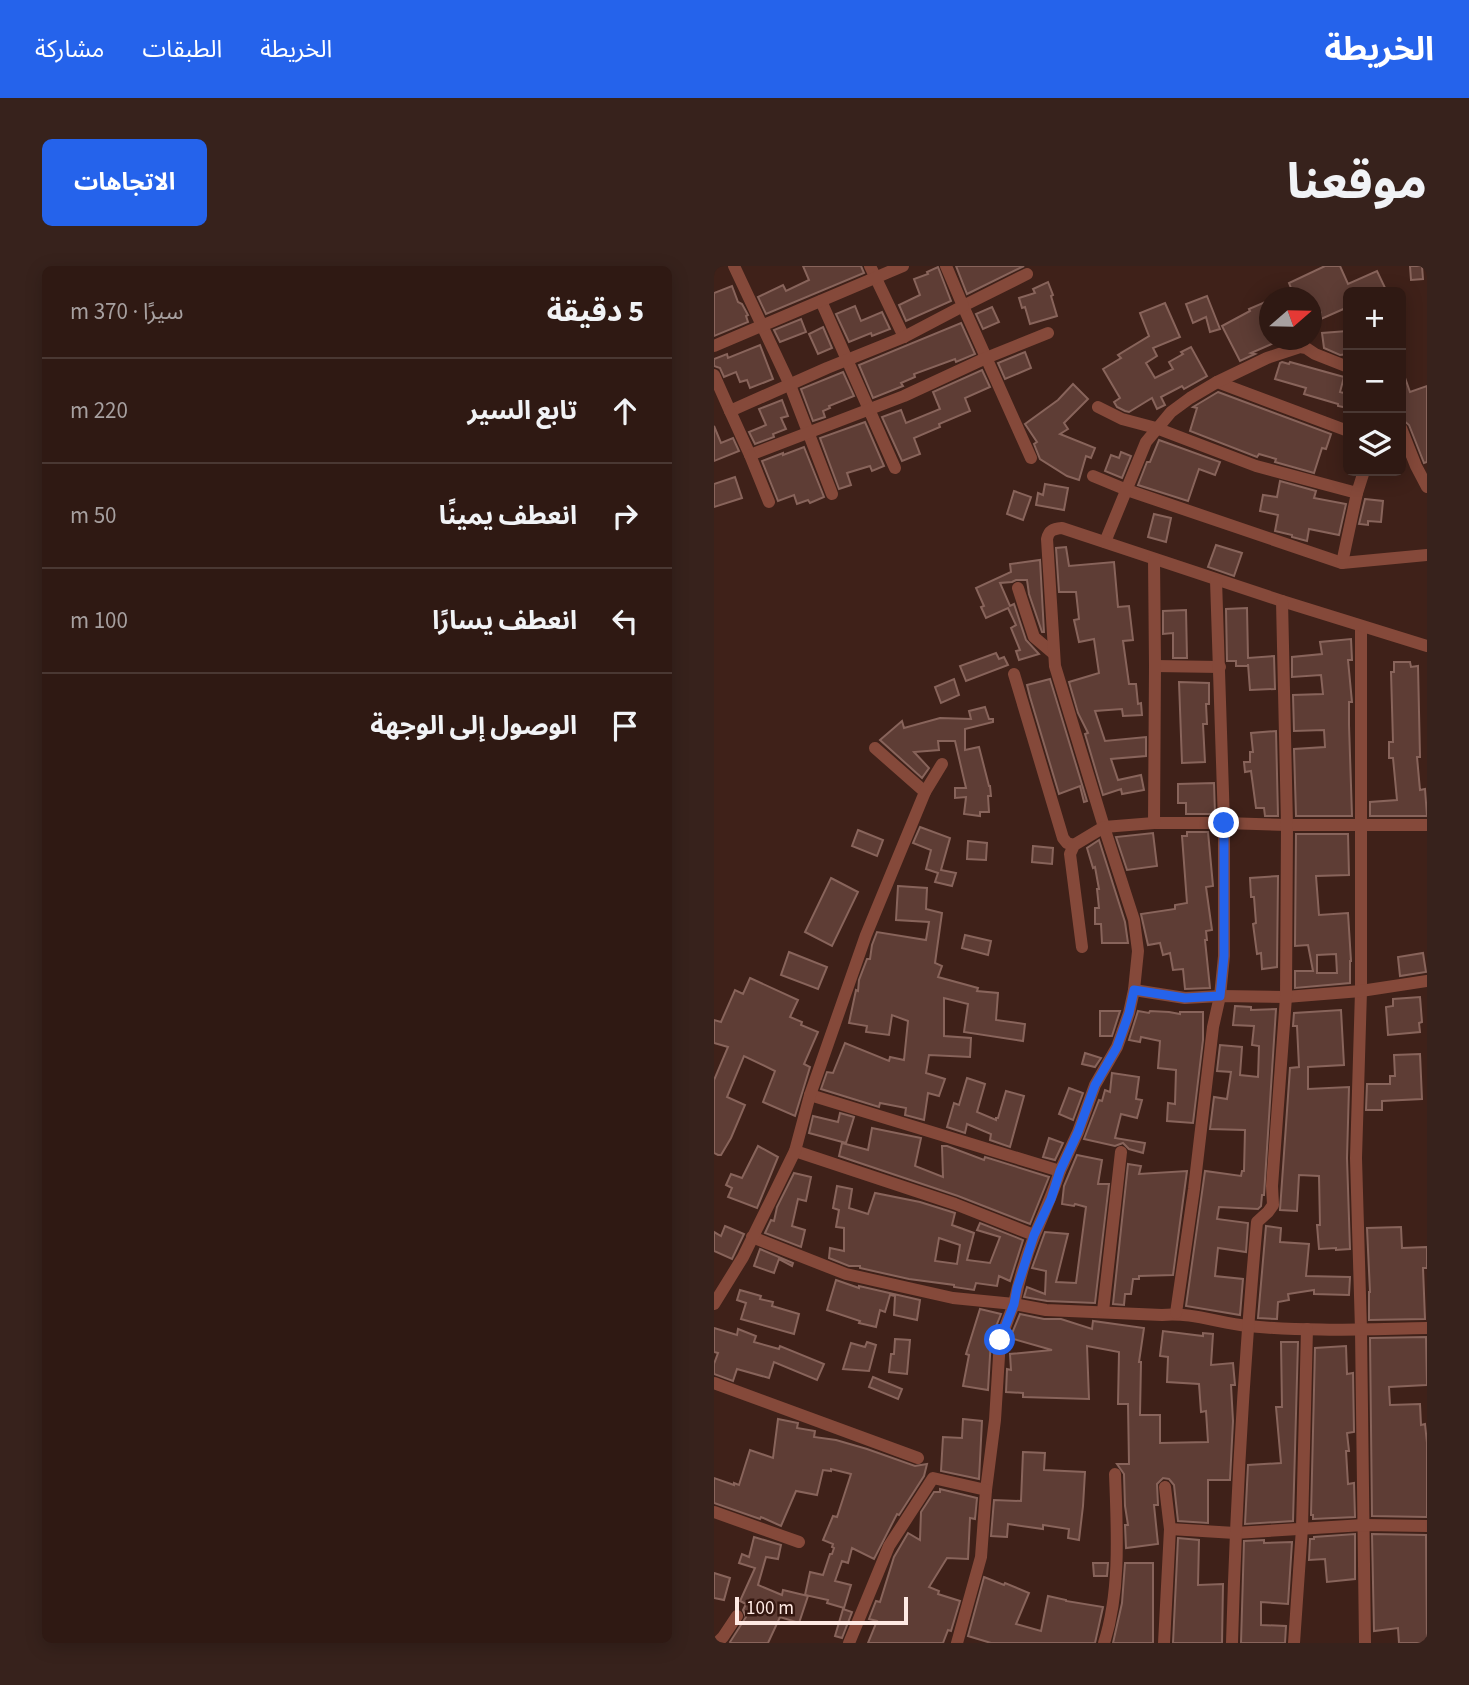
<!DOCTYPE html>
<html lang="ar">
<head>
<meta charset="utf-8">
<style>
  :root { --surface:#2f1913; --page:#37221c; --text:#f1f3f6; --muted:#a7a0a0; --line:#4a3833; --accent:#2563eb }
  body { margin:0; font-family:"Source Sans 3","Noto Sans Arabic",sans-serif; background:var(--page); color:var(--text); direction:rtl }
  .controls { position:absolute; right:21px; top:21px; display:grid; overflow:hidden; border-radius:10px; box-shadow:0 4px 18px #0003 }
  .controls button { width:63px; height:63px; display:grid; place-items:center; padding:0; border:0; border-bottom:2px solid var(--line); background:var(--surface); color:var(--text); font:35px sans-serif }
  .compass { position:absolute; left:545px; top:21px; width:63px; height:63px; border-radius:50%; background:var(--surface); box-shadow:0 4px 18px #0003; rotate:70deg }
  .scale { position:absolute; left:21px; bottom:18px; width:173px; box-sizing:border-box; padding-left:7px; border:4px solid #fee9e3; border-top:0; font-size:19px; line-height:24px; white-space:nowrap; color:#fee9e3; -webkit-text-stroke:5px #341710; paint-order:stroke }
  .stop { position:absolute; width:21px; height:21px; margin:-16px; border:5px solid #2563eb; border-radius:50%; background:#fff }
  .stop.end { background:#2563eb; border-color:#fff; box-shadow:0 2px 7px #0008 }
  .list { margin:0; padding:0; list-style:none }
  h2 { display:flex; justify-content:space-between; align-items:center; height:91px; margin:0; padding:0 28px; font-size:30px }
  h2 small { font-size:23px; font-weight:400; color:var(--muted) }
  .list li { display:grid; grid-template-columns:46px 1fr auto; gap:21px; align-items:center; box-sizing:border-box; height:105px; padding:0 28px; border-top:2px solid var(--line) }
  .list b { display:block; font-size:26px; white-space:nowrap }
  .list em { font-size:23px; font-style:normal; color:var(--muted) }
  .icon { flex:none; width:38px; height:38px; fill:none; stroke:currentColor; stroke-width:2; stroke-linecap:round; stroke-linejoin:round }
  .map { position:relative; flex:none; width:713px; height:1377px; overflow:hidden; direction:ltr; border-radius:10px }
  header { display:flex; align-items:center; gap:42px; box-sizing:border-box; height:98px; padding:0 35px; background:var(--accent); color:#fff }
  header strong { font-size:33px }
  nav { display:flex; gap:38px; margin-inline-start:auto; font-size:24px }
  .intro { display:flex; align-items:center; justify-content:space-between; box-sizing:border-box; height:168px; padding:0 42px }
  h1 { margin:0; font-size:49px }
  .button { padding:18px 32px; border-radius:10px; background:var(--accent); color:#fff; font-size:24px; font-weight:700 }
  main { display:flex; gap:42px; padding:0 42px }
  aside { flex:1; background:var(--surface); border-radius:10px; box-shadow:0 4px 18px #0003 }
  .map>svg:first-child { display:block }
  .building { fill:#5e3d35; stroke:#88645b; stroke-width:2; fill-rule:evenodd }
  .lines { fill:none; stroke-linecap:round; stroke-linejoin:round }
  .minor { stroke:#85493a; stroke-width:12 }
  .route { stroke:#2563eb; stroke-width:9 }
</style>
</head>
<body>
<header>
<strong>الخريطة</strong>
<nav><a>الخريطة</a><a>الطبقات</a><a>مشاركة</a></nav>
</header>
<div class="intro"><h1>موقعنا</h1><a class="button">الاتجاهات</a></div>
<main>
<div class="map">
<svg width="713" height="1377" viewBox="0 0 713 1377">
  <rect width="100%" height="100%" fill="#3f2119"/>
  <!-- building -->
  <g class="building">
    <path d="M89,0H147L150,7L52,48L44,31L69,19L72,25L95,14Z"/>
    <path d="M242,0H310L253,28Z"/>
    <path d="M611,0H626L634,18L663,5L673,26H634V41L607,53V47L598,51V32H581L575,17Z"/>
    <path d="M696,0H708L709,13L697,14Z"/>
    <path d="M224,1L237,35L192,55L185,39L206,29L200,13L214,8L213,6Z"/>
    <path d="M334,16L339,29L337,30L343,50L316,58L311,41L308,42L305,32L321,27L319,23Z"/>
    <path d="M18,20L24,36L28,38L34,49L32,50L34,56L0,70V27Z"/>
    <path d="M493,30L506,63L496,66L492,51L479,57L472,38Z"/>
    <path d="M556,34V71L554,72H556V74H567L537,87L541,88L526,95L508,60L536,45L535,43Z"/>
    <path d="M451,37L466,71L439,82L443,90L432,97L441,112L459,103L455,96L469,88L467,86L477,81L493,110L470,123L468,120L447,131L451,139L443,143L438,132L415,146L411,145L403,141L400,136L406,132L389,103L407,92L404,89L435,70L426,47Z"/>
    <path d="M141,40L147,55L168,46L176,63L158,70L157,67L135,76L122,48Z"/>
    <path d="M278,41L285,56L269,63L262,48Z"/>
    <path d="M87,53L92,66L66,76L60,64Z"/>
    <path d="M247,57L261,88L242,96L241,93L200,108L201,111L187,117L189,120L159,132L145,99Z"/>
    <path d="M109,61L118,82L104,88L95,68Z"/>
    <path d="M633,65L634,88L626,89L610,82L608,67Z"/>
    <path d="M46,79L59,113L36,122L33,114L26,116L22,106L10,111L6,102L0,100V93L13,88L14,92Z"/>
    <path d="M311,86L317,102L291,113L284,97Z"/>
    <path d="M568,96L575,98L576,96L630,111L626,126L634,128V142L624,140V138L590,128L592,122L561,113L566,97Z"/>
    <path d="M688,103L696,126L713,120V196L710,197L695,159L689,154L687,147V104Z"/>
    <path d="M268,104L276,121L251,132L256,145L225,158L226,161L200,172L206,188L188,195L168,151L187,144L192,157L226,143L219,126Z"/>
    <path d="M129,106L140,130L115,140L116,142L109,145L111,151L99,155L87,123Z"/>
    <path d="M359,118L374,133L350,157L354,163L346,168L381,182L377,192L372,190L365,214L353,210L326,193L320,178L323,176L311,158L344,134Z"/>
    <path d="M504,126L617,168L612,183L608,182L600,207L561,196L562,193L545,188L543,191L476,165L483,142L479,141Z"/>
    <path d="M68,134L74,150L67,152L72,163L59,168L60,171L41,178L35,166L52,159L45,143Z"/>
    <path d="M151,156L170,200L158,205L156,200L133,207L137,219L125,223L106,172Z"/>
    <path d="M0,160L7,177L19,172L25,185L0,195Z"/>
    <path d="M445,174L506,196L501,209L485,203L474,235L424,219L433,196H436Z"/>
    <path d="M90,181L110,231L96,237L94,234L83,238L80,229L64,235L48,195L69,187V189Z"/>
    <path d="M407,186L417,190L408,212L391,205L397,189L405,192Z"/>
    <path d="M21,211L28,232L0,241V218Z"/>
    <path d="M566,215L602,225L600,232L632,238L625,269L595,263L593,275L578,271V269L561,265L564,249L546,245L549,229L563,231Z"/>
    <path d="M331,218L354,222L350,244L322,239L324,227L329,229Z"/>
    <path d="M300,225L317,231L309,254L293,248Z"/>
    <path d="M651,233L669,235L667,256L654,255V259L645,258Z"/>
    <path d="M440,248L457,252L452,276L434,271Z"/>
    <path d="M502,279L528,287L520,310L494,301Z"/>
    <path d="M352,281L355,300L400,296L404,341L415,340L419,374L409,375L415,418H422L424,438L427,437L428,449L409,450L408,443L381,445L391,475L432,471V490L397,493L404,514L427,509L430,524L408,528L407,523L389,529L371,468L374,467L364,447L355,416L385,407L380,373L365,376L360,354L365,353L362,326H345L342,282Z"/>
    <path d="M326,294L330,366H328L315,328L313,314H302L298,316L286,317L296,340L300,338L312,374L325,388L305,394L302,385L306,384L297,362L302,359L294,342L272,352L267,341L270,340L262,322L297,306L296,298Z"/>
    <path d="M533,342L534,392L560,390L561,423L536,424L534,398V400H522V395H513L512,343Z"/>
    <path d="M472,344L473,392H459V367L449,368V345Z"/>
    <path d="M637,373L638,394H634L638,436H635V459L638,550H582L580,483L611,481L610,464L580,465L579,429L609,428L607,409L578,411V391L608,388L606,376Z"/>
    <path d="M282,387L285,393L290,391L294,399L252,415L246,400Z"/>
    <path d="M680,396H696L697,401L704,400L706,491H703L706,524L711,523L713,550H656V536L683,534L679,492H675V476H679L677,406H680Z"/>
    <path d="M240,413L245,429L227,437L221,421Z"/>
    <path d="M336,413L373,535L370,536L366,520L345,528L316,431L313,419Z"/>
    <path d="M465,416L495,417V438H492L493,458H489L491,496L468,497Z"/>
    <path d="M271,441L275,453H279V456L251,463V484L265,481L275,520H276L277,530H274L275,546H266V550L250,548L252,531L241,532V522H252L241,475H224L225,484L200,486L215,502L208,512L166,474L188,455L190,462L226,452L257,453L255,445Z"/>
    <path d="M562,465L564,550H551L550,542H542L537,505L531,506L530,496H536V486H539L537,467Z"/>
    <path d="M500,517L501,548H472V537H464V518Z"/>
    <path d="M206,561L236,572L227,604L242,607L238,620L221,616L224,607L212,603L217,584L199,577Z"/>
    <path d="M144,564L169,574L163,590L138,580Z"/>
    <path d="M473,566H494L499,620L492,621L498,664L492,665L493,674H491L496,722L471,723L469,703L459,704L456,687L449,689L446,677L434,679L427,648L461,643V639L473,637L468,570H473Z"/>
    <path d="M439,567L443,600L413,604L402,571Z"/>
    <path d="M582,568H634L635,609L602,610L605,649L634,647L637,695H636V717L581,722V705H599L594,679L581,680ZM622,688L623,707H603V689Z"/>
    <path d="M385,574L411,656L414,677H388L387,658H381V642H385L383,623H385L381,601L379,602L373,582Z"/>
    <path d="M254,575L273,577L272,594L253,593Z"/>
    <path d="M319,580L339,582L338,598L318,596Z"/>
    <path d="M564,610L563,701L548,703L547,687L543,688L539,658L542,657L540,631H537L536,612Z"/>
    <path d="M117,612L144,626L118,680L91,666Z"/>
    <path d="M184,620L213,622L212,643L228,647L221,697L228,700L224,711L264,722L263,725L284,727L282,754L311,758L309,775L250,766L254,738L230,732V770L257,772L256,791L215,789L212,807L231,813L225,830L214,827L210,854L191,849L192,842L166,837L165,841L107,823L113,806L119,807L131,777L175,795L176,791L190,794L194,755L178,749L175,769L152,766L153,760L135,757L142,724L144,725L145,714L153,693H156L158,679L163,666L212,674L215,656L182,654Z"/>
    <path d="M251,669L277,675L274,689L248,682Z"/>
    <path d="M75,686L113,701L104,723L67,709Z"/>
    <path d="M709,687L712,706L686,710L684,691Z"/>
    <path d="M36,712L84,734L76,751L88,756L87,759L104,766L90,798L96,801L81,850L49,836L61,805L30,790L13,831L31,839L17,872L7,889H4L0,887V814L14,781L0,777V754L7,756L21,724L29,728Z"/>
    <path d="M706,731L708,756L705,757L706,766L674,769L672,741L679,740V733Z"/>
    <path d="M521,740L537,741V744L562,743L550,929H548L547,940L544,943L505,941L503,953L534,957L532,986L504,982L501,1010L529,1013L526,1049L472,1040L491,905L527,910L528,905H530L531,864L496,863L500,831L513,833L517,806L503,805L506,779L528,781L526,809L544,811L545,780L538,779L540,760L519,759Z"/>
    <path d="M627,744L630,799L594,801V823L635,821L633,892L636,983L622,984V982L605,983L603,959H606L605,910L585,909L583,945L566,944L576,802L585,801L583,760H579L580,747Z"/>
    <path d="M386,745H406L398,770H386Z"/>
    <path d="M424,745L435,747L436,745L455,746L466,748V746H489V774L479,857L453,855L454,837L461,838L462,804L444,802L446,775L427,771L426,776L415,774Z"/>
    <path d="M371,787L387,792L381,801L368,798Z"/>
    <path d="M706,788L708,833L668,835V844H652L653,818H676V810H681L680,789Z"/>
    <path d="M398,807L425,811L422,833L428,834L423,852L407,848L401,872L431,877L429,887L415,883L409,877L401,880L370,873L385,834L388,835L391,824L396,826Z"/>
    <path d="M253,812L271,818L263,846L282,854V852H284L292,825L310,830L296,881L276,874L277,868L253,858L251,867L233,861L240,837L245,839Z"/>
    <path d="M355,822L369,827L359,854L345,848Z"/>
    <path d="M126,847L140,851L132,877L95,867L99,850L124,856Z"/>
    <path d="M158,862L207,872L201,900L229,911L228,880H233L270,894L271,891L335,911L316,958L244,930L125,890L128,877L154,884Z"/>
    <path d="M335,872L349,877L341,894L329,891Z"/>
    <path d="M44,880L64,891L43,942L14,931L18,922L12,919L17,908L28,912Z"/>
    <path d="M363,889L388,894L384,918H395L381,1037L333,1035L310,1031L313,1021L331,1028L332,1005L318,1002L331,966L354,968L342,1016L362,1017L372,941L361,938L360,940L348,938L350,920Z"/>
    <path d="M414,898L427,900L425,908L473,905L459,1009L425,1010V1013H419L417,1028H411L410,1039L399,1038Z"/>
    <path d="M80,907L97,911L92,935L84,933L78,960L91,964L87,981L51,967L57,954L60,955L63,941Z"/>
    <path d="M123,920L138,923L135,942L154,948L161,927L206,936L241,947L238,959L260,967L253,994L276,997L286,971L263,964L266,957L309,974L296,1015L285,1010L283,1020L262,1017L260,1024L240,1021V1019L195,1013L146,1002V1000H135L115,992L116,982L130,985V962L122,961L125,944L119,942ZM225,972L246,979L243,998L221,995Z"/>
    <path d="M11,960L30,968L18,993L0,985V966L7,970Z"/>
    <path d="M552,960L567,962L566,976L595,978L592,1010L636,1011L635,1029L600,1028V1024L574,1028L575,1034L564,1036L563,1053L544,1052Z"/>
    <path d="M687,961L688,982L713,981V1002H709L711,1053L655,1054V1026H656L653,962Z"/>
    <path d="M46,983L79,997L78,1000L65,993L60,1007L40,1000Z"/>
    <path d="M122,1014L145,1022V1020L206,1034L203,1054L180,1049L181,1030L176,1029L171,1046L166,1044L162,1061L145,1057L146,1055L113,1044Z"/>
    <path d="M26,1024L47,1030L46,1033L59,1036L58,1040L85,1048L80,1068L27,1053L32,1037L23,1034Z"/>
    <path d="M266,1043L287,1048L277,1073L274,1124L249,1120L255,1089L252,1088Z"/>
    <path d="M306,1048L330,1053H347L378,1063L379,1055L430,1062L425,1096H427L426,1149H446V1177L494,1176L492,1145L487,1146L485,1118L453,1116L454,1091L446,1090L449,1065L489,1070V1067L499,1068L497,1099L519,1097L521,1119H517L519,1155L516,1214H494V1257L464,1255L460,1219L455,1213L449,1212L443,1218L444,1239H440L444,1278L412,1282L411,1259H414L411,1240L410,1208L403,1198H415L414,1138H404L405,1086L373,1080L375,1133L309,1131V1127L292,1126L293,1103L297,1104L296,1088L338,1084L296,1072Z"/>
    <path d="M0,1062L23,1069L24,1063L42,1070L40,1076L65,1083L66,1080L110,1098L103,1114L60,1096L55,1112L23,1103L19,1115L0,1108V1098L4,1087L0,1086Z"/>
    <path d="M712,1071L713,1119L675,1121L676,1139L706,1138L707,1159L711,1158L713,1177V1251L658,1250L656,1072Z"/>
    <path d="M181,1073L196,1074L193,1108L175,1106L177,1088H180Z"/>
    <path d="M153,1076L162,1079L155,1105L129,1103L137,1077L151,1081Z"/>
    <path d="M567,1076H584L579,1255L531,1258L534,1199L567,1197L562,1141H568Z"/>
    <path d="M632,1080L633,1108L639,1107L640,1166L633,1167L635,1185H632L634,1218L640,1217L641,1251L599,1253V1249H597L601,1082Z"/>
    <path d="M159,1111L188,1123L184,1133L155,1121Z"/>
    <path d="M64,1153L84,1157L83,1162L101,1165L100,1171L122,1174L153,1183L201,1200L213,1198L210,1210L185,1249L183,1248L160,1293L138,1282L134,1297L128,1295L121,1315L137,1319L130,1342L113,1337L114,1334L91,1329L96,1306L109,1309L116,1288H118L120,1282L118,1281L119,1278L109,1274L119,1250L123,1251L137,1208L117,1203V1205L109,1204L103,1229L82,1225L67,1260L47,1251L46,1253L0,1237V1212L20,1219V1217L25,1219L36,1184L59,1192Z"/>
    <path d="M249,1153L268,1155L265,1213L227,1205L229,1171L248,1172Z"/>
    <path d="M309,1186L331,1187L330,1204L371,1206L369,1240L365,1274L354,1272L355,1263L329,1259V1263L294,1258L293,1271L277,1270L280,1234L307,1235Z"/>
    <path d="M226,1223L263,1232L261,1253L256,1252L254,1293L233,1292L215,1321L225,1325L224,1328L246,1335L237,1365L234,1364L229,1377H154L163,1355L155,1353L162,1335L166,1336L180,1291L194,1267L206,1274L207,1246L220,1226H226Z"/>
    <path d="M641,1268V1313L613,1316L611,1293L595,1294L596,1273H600V1271Z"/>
    <path d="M658,1268L712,1269L713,1377H685L684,1362L660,1365Z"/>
    <path d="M40,1271L67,1279L64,1293L52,1291L44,1319L68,1329L69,1324L94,1330L85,1357L66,1351L54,1377H17L16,1376L32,1351L29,1344L32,1338L26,1335L41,1302L25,1297L28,1288L35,1291Z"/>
    <path d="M464,1272L485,1274L484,1319L509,1318L508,1377H459Z"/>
    <path d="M550,1274V1277L578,1276L574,1338L547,1336V1359L572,1360L571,1377H527L530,1275Z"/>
    <path d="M379,1297H394L393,1310H380Z"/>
    <path d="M411,1297H439V1377H399L408,1337Z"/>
    <path d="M0,1307L16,1312L10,1334L0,1332Z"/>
    <path d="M270,1311L290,1319L291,1317L315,1327L302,1358L327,1365L334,1330L352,1334V1335L389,1341L381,1377H277L254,1370Z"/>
    <path d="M129,1343L138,1346L128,1372L121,1370Z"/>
  </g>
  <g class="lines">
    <!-- minor -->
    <g class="minor">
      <path d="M20,0L76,119L118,228"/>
      <path d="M156,0L190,71"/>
      <path d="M313,8L249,40L317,192"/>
      <path d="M107,35L181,202"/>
      <path d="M0,80L189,0"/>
      <path d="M0,109L16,145L113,102L190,71L249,40L232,0"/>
      <path d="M503,116L634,165"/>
      <path d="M384,141L408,153L442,162L542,200L643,227"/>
      <path d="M16,145L36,189L190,130L272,92L334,67"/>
      <path d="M687,162L702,200L713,221"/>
      <path d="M36,189L55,236"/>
      <path d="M379,210L413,224L628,297L713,289"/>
      <path d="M391,276L432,176L457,146L476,132L503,116L553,92L586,81L592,82L601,88L634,101"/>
      <path d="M628,297L643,227L650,205"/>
      <path d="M304,322L320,371L340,388"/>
      <path d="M647,361V725L642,892L647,1064L651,1377"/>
      <path d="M713,380L568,335L348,262C339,263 335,264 333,273L341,400L390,561L440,557H510L573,559H713"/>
      <path d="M441,400L506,401"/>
      <path d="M300,408L349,572L353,577L360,579"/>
      <path d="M161,482L211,526"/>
      <path d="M440,557L441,400L440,293"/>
      <path d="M420,724L471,732L506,730L572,731L647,725L713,715"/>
      <path d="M96,829L346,905C339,927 330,947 321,968C312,990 305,1014 300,1038L332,1044L448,1049C477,1046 505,1057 534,1060C593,1066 654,1063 713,1062"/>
      <path d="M81,885L241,938L320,969"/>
      <path d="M346,905L364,866L381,819L403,781L415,747L420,724L424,685L420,654L390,561L360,579L356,588L368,681"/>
      <path d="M38,971L132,1008L239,1032L300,1038L286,1074L281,1154L272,1224"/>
      <path d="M0,1038L29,991L81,885L96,829L152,669L211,526L228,498"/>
      <path d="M389,1045L407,886"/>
      <path d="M462,1047L480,923L499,761L506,730L510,690V557L502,314"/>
      <path d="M0,1117L204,1192"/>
      <path d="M0,1246L85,1276"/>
      <path d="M456,1263L521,1267L650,1259L713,1260"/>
      <path d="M3,1377L9,1371L23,1350"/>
      <path d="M135,1377L175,1280L219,1212L272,1224L267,1291L243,1377"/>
      <path d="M390,1377C407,1324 403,1263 401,1208"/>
      <path d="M450,1377L456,1263L451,1221"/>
      <path d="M518,1377C522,1236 530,1096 543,956L554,946L559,939L558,920L572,731L573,559L568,335"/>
      <path d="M580,1377L588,1262L593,1063"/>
    </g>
  </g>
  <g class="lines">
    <!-- route -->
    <path class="route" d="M286,1074L300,1038L303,1022L320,969L337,933L346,905L364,866L381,819L403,781L415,747L420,724L471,732L506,730L510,690V557"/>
  </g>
</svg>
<div class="controls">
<button>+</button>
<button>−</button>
<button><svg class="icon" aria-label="layers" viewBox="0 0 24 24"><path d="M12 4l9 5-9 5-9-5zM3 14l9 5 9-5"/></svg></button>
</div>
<svg class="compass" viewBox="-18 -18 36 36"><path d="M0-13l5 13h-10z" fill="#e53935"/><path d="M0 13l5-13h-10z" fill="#a7a0a0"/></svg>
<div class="scale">100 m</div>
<div class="stop" style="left:286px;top:1074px"></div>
<div class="stop end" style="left:510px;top:557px"></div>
</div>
<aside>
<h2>5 دقيقة<small>سيرًا · 370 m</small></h2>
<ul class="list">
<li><svg class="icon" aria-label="ahead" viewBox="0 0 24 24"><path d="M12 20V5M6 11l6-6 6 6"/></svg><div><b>تابع السير</b></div><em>220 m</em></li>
<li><svg class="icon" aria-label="right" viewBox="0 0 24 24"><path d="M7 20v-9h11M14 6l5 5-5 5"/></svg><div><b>انعطف يمينًا</b></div><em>50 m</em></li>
<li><svg class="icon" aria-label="left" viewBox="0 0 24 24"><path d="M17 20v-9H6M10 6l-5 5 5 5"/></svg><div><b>انعطف يسارًا</b></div><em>100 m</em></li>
<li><svg class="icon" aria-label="arrive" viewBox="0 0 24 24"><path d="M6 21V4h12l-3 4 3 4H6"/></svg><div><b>الوصول إلى الوجهة</b></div></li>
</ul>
</aside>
</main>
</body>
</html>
